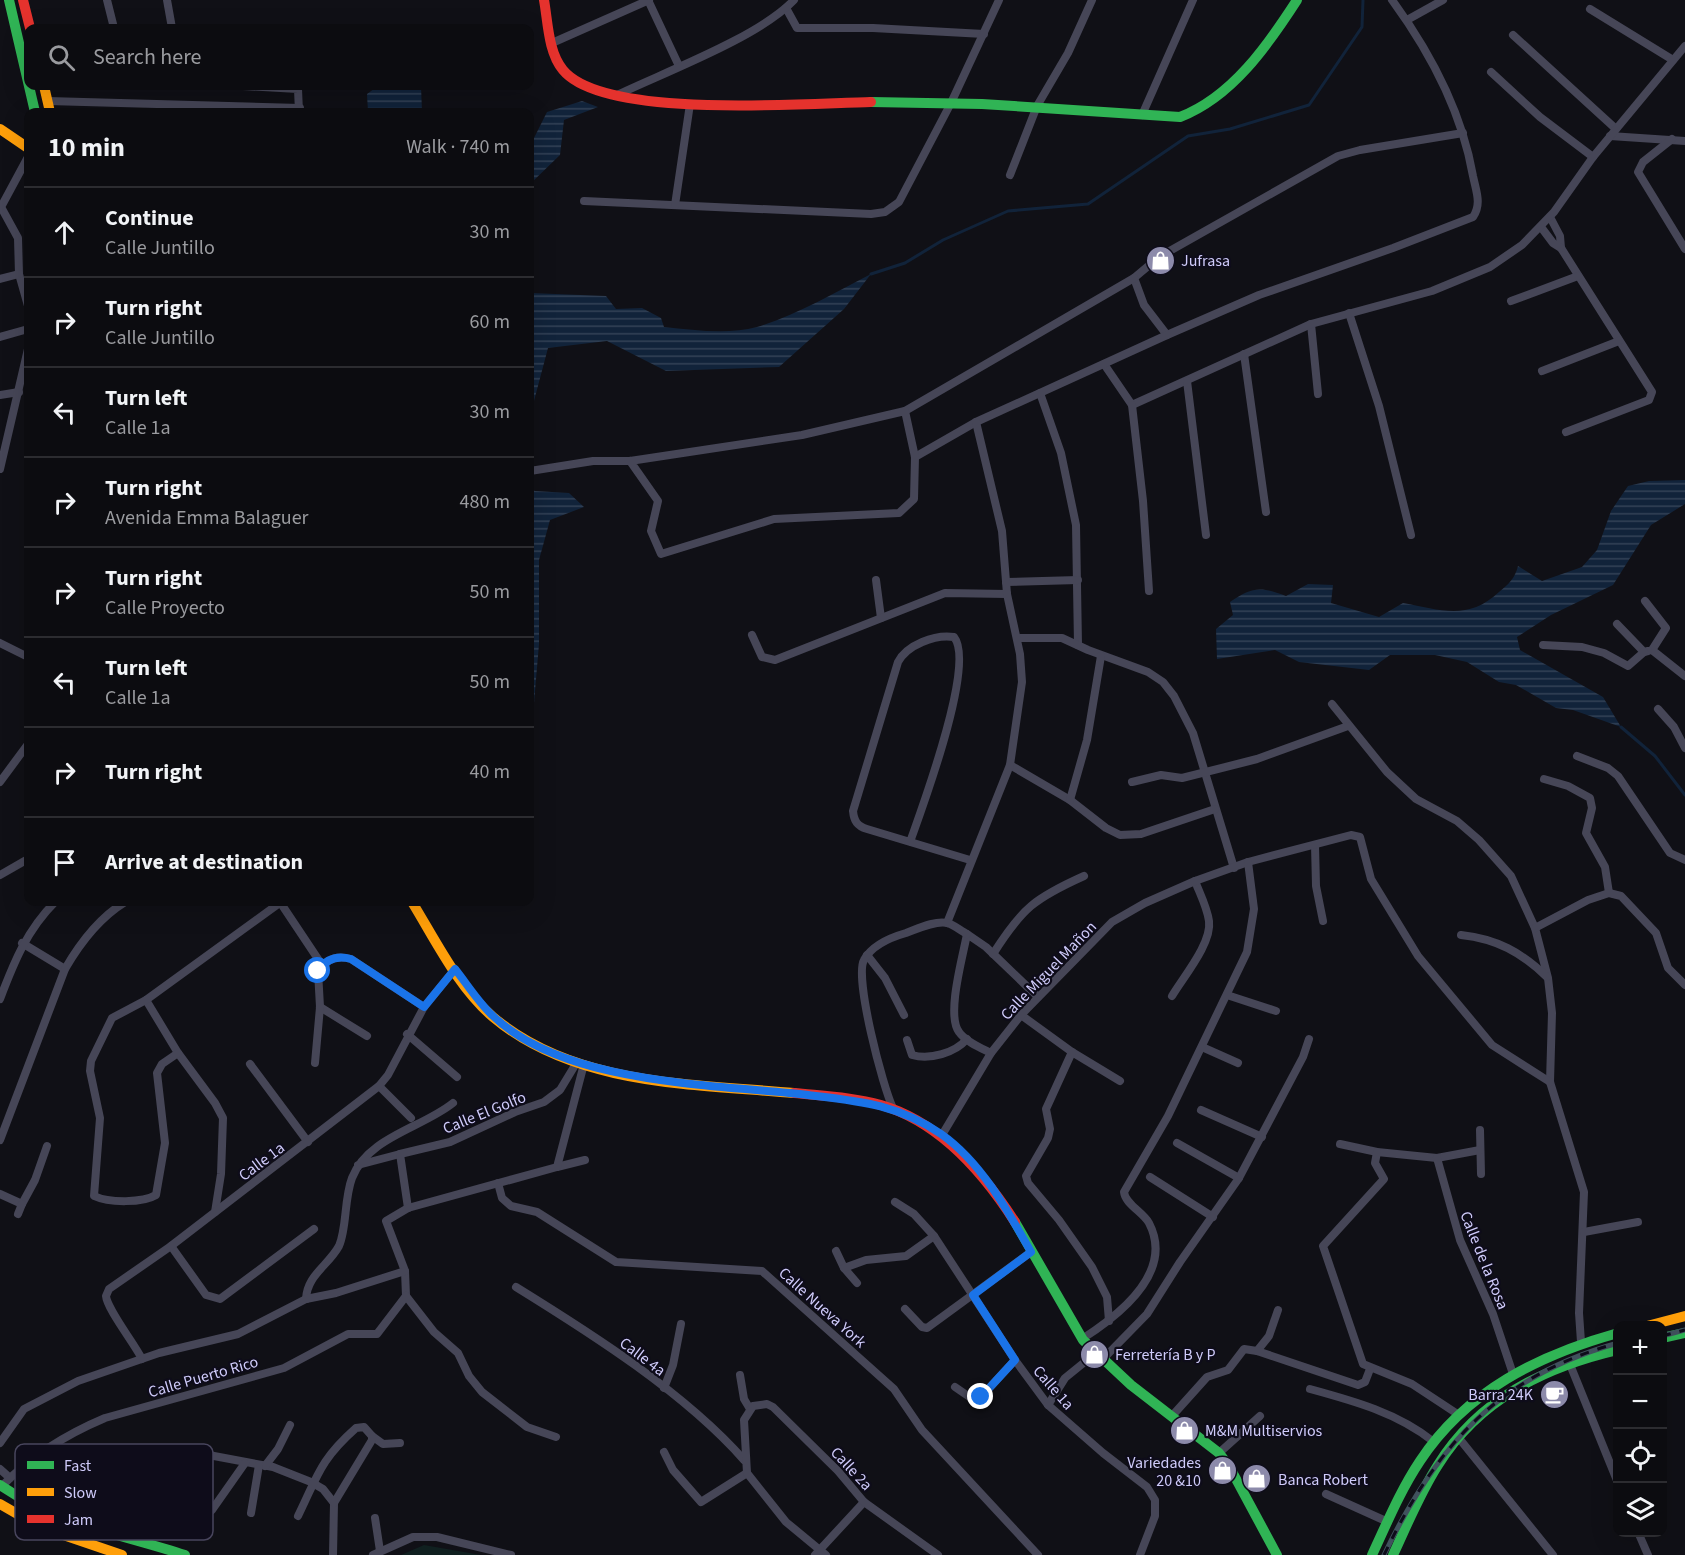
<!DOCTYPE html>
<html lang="en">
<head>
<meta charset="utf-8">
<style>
  :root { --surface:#0c0c10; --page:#151519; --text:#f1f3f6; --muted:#9a9b9f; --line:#2c2c30 }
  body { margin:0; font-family:"Source Sans 3",sans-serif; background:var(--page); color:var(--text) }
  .controls { position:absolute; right:18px; bottom:18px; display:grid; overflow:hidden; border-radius:12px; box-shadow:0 6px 24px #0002 }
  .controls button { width:54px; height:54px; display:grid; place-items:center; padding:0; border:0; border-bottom:2px solid var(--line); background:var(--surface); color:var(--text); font:30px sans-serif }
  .stop { position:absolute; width:18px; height:18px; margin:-14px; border:4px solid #1a73e8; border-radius:50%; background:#fff }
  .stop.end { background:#1a73e8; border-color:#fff; box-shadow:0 2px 6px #0008 }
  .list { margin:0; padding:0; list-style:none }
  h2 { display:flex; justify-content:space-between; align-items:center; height:78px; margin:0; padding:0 24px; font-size:26px }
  h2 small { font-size:20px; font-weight:400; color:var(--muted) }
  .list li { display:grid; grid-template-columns:39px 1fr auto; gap:18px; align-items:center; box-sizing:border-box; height:90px; padding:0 24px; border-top:2px solid var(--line) }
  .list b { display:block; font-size:22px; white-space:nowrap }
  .list p { margin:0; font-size:20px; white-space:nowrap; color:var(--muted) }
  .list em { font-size:20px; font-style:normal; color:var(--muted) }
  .icon { flex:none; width:33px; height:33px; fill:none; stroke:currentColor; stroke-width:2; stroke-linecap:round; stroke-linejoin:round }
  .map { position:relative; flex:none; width:1685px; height:1555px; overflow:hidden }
  .search { position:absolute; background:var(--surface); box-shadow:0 6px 24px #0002; left:24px; top:24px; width:510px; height:66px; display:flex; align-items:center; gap:15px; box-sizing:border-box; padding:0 21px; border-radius:12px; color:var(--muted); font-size:22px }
  .panel { position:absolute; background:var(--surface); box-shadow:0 6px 24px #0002; left:24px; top:108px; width:510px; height:798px; border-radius:12px }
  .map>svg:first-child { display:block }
  .green { fill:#102020 }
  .water { fill:url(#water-rules) }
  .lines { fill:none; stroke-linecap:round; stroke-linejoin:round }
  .stream { stroke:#11233a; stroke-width:3 }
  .street { stroke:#464657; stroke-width:8 }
  .fast { stroke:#30b455; stroke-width:10 }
  .slow { stroke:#ff9f0a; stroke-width:10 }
  .jam { stroke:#e5322d; stroke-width:10 }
  .rail-casing { stroke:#40515d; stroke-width:5 }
  .rail { stroke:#0e0c1a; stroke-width:3; stroke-dasharray:9; stroke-linecap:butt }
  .route { stroke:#1a73e8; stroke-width:8 }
  .labels { text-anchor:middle; stroke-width:4.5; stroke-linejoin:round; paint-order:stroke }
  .poi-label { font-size:16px; fill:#cfcbfa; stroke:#0e0c1a; text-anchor:start }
  .street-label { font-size:16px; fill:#cfcbfa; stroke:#0e0c1a }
  .key { fill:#0e0c1a; stroke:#48455d; stroke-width:1.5 }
  .key-label { font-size:16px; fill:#cfcbfa }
</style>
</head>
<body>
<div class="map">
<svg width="1685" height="1555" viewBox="0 0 1685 1555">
  <defs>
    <pattern id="water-rules" width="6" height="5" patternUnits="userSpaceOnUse" patternTransform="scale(1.5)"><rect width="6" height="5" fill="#11233a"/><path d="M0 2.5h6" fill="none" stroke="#334257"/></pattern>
  </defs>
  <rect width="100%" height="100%" fill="#101016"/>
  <!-- green -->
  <path class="green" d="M424,1545L481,1555H401Z"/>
  <!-- water -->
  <g class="water">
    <path d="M378,86H421L422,112H368L367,94Z"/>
    <path d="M582,101L598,107L564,120L560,155L530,184V146L547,112Z"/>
    <path d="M871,274L844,309L779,367L666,371L607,341L548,348L530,416V293L606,296L616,309L642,308L661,318L664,327C694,330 728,335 757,327C797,315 834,293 871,274Z"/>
    <path d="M1685,480V504L1651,525L1613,585L1551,615L1517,637L1520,650L1603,697L1621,727L1573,710L1556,708L1516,685L1499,682L1467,662L1435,655H1390L1369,670L1299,662L1275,650L1217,659L1216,629L1233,615L1230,602C1252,587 1260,586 1286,596L1308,584L1333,585L1331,603L1379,617L1403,603C1441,610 1468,621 1499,592C1509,584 1515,578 1518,566L1542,581L1582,567L1597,550L1611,511L1628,486L1649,481Z"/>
    <path d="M530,489L535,491L569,493L584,507L550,520L539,560V644L530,750Z"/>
  </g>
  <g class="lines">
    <!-- stream -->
    <g class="stream">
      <path d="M871,274L905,263L943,240L1008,211L1088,204L1188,136L1230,129L1309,105L1362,27L1363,0"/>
      <path d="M1621,727L1655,756L1685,795"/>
    </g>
    <!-- street -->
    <g class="street">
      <path d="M107,0L114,28"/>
      <path d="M167,0L172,28"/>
      <path d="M648,0L679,66"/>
      <path d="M786,8L797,28H873L984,34"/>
      <path d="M1590,9L1673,60"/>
      <path d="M1407,20L1443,0"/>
      <path d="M1513,35L1616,129"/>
      <path d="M552,43L649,0"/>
      <path d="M1491,72L1540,117L1593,157"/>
      <path d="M243,86L298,89L299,112"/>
      <path d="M617,95C665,72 759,37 794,0"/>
      <path d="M48,101L300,108"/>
      <path d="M1142,115L1193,0"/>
      <path d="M1610,136L1685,141"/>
      <path d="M1672,139L1643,162L1638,172L1685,249"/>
      <path d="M28,157L1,207L18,238L19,274L28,306"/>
      <path d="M1010,175L1037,106L1068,53L1092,0"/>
      <path d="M584,201L871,214L885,212L899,202L951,103L999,0"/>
      <path d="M675,205L690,104"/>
      <path d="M1550,217L1560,236L1561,248L1652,392L1649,400L1566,432"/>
      <path d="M1541,227L1553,243L1561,248"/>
      <path d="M0,279L19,274"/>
      <path d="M1511,301L1578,276"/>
      <path d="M1349,313L1379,406L1411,535"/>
      <path d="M1311,324L1318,394"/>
      <path d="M1167,335L1144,305L1134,278L1159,257L1338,156L1360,150L1463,133"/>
      <path d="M0,337L28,329"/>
      <path d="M1244,354L1266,512"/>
      <path d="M1104,364L1132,405L1311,324L1432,291L1490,267L1522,245L1554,212L1593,157L1685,46"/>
      <path d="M1542,371L1619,341"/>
      <path d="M1187,381L1206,535"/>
      <path d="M1040,393L1061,453L1076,525L1078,645"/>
      <path d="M0,395L19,392"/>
      <path d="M1132,405L1143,501L1149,591"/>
      <path d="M905,411L1134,278"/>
      <path d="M915,457L976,422L1167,335L1259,295L1393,248L1473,217C1482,204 1476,191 1473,176C1462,113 1430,52 1392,0"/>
      <path d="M0,469L28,349"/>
      <path d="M530,471L593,461H630L802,435L905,411L915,457L914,499L899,513L774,519L661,554L651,531L658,501L630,461"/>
      <path d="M876,580L881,618"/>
      <path d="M1006,582L1078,580"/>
      <path d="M1645,601L1666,628L1652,650L1685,676"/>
      <path d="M1617,624L1644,652L1648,651"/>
      <path d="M752,635L762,657L775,660L945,593L1007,594"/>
      <path d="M1017,638H1062L1088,650L1148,672L1163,682L1174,696L1193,733L1234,868"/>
      <path d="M0,643L28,657"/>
      <path d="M1543,645L1582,647L1604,653L1628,666L1644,652"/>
      <path d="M1332,704L1387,772L1416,799L1457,821L1479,840L1511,876L1535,928L1548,978L1552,1013L1550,1082L1584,1192L1579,1313L1581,1342"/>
      <path d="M1658,709L1674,727L1685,748"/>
      <path d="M1577,756L1608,768L1618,776L1670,853L1685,860"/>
      <path d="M1010,765L1070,800L1106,828L1120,835L1141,834L1215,809"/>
      <path d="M1544,779L1568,786L1590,798L1592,808L1586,833L1605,867L1609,893"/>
      <path d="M0,782L28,744"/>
      <path d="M1132,782L1161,775L1182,778L1257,759L1348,726"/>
      <path d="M1070,800L1087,740L1101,656"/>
      <path d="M910,842C922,808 976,664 954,637C935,634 907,645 898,662L853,811C854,821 857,826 867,829L970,860"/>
      <path d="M1315,845L1316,886L1323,921"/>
      <path d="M0,875L28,859"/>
      <path d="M280,902L322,965"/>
      <path d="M947,923L1010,765L1022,682L1020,654L1007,594L1002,531L976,422"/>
      <path d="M1535,928L1588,900L1609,893L1621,896L1656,933L1668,968L1685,985"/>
      <path d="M1461,935C1497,939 1521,952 1547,977"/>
      <path d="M22,943L65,969"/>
      <path d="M993,954C1022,908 1035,898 1084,876"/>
      <path d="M867,955L885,978L904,1015"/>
      <path d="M1227,995L1276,1011"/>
      <path d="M1172,996C1184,976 1212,943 1209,921C1207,907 1200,894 1195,881"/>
      <path d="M0,999C14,962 27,930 55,902"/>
      <path d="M146,1000L178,1053L215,1103L223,1118L221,1174L215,1212"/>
      <path d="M320,1007L367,1036"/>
      <path d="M1021,1015L1072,1052L1120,1081"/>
      <path d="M407,1034L457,1077"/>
      <path d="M907,1040L912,1055C930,1060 955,1053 967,1039"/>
      <path d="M1202,1047L1238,1063"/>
      <path d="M1072,1052L1046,1109L1050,1129L1048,1138L1026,1176L1028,1183L1059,1220L1092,1267L1107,1297L1109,1321"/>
      <path d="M178,1053L162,1064L157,1073L165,1143L156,1195C143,1203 109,1203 94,1196L100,1118L90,1071L91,1061L112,1018L146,1000L281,902"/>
      <path d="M991,1053C981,1048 966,1042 959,1032C946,1015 963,956 967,934L986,947L1038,997"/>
      <path d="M315,1063L320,1007L318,971C326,959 337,955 351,959L424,1007"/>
      <path d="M250,1064L308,1142"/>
      <path d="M379,1086L411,1118"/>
      <path d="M893,1108C883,1088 854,977 864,960C872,945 892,937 906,933C917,929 936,920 947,923C953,924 961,931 967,934"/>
      <path d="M1201,1110L1262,1137"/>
      <path d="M1480,1130L1481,1174"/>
      <path d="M942,1135L991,1053L1021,1015L1112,922L1145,903L1195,881L1248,862L1351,835L1360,837L1371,879L1418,956L1492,1045L1550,1082"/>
      <path d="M0,1140L65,969C80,943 99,918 125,902"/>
      <path d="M1177,1143L1239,1178"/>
      <path d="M1340,1144L1377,1152L1437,1158L1480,1150"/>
      <path d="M1377,1152L1375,1163L1384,1179L1323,1246L1363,1364L1412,1384L1459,1415"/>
      <path d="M1437,1158L1460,1240L1493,1314L1512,1371"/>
      <path d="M358,1165L400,1154"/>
      <path d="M557,1167L585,1160"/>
      <path d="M1150,1177L1213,1217"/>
      <path d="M498,1183L502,1198L511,1206L537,1212L616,1262L762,1271L894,1389L922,1430L1038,1555"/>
      <path d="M0,1194L22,1204L35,1180L47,1146"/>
      <path d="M895,1202L914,1214L934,1236L1015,1360L1048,1405L1103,1453L1147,1487L1155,1500V1516L1140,1555"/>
      <path d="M408,1208L400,1154L450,1142L515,1112L544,1102L560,1090L577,1062"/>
      <path d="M18,1214L22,1204"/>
      <path d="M1584,1232L1638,1222"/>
      <path d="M171,1246L206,1295L220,1299L314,1229"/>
      <path d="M836,1251L844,1268L857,1283"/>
      <path d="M844,1268L866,1260L906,1256L934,1236"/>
      <path d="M516,1287C592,1334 685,1393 744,1460"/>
      <path d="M406,1296L405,1271L386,1221L408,1208L557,1167L584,1064"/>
      <path d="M406,1296L434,1332L458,1353L469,1376L482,1392L527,1427L556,1437"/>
      <path d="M306,1299C307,1275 328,1266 339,1246C347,1228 344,1199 352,1178C368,1137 422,1128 453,1103"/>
      <path d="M905,1309L922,1327L927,1328L1031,1252"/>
      <path d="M1082,1339C1118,1316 1175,1273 1149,1223C1143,1212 1125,1204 1124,1192L1168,1116L1247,952L1254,909L1248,862"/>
      <path d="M1257,1351L1269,1336L1278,1310"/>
      <path d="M142,1359C134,1343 107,1309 106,1296L109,1289L171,1246L379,1086L388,1075L424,1007L455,969"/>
      <path d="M1103,1359L1147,1314L1180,1262L1239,1178L1303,1057L1309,1039"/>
      <path d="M1569,1362L1618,1483"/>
      <path d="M740,1375L744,1399L750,1409"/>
      <path d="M955,1387L971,1398L981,1397L1015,1360"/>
      <path d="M664,1388L673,1365L681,1324"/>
      <path d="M1310,1389C1354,1401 1398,1413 1434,1442"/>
      <path d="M1048,1405L1065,1378L1097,1352"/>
      <path d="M1172,1416L1207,1377L1228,1370L1244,1349L1257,1351L1358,1385L1365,1382L1370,1369"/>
      <path d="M372,1436L383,1444L400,1443"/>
      <path d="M1458,1437L1553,1555"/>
      <path d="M0,1443L24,1409L78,1381L159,1353L238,1334L306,1299L336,1293L405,1271"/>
      <path d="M664,1452L673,1470L701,1502L747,1473"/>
      <path d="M1219,1453L1260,1416"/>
      <path d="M155,1461L186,1453H198L273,1467L311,1482L323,1489L334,1503L333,1555"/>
      <path d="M265,1466L278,1449L290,1425"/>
      <path d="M0,1469L10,1478"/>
      <path d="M2,1486C31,1456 67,1434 105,1418L284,1368L348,1334H377L406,1296"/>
      <path d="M1326,1494L1388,1522"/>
      <path d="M212,1510L245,1463"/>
      <path d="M251,1513L259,1465"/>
      <path d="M298,1516C318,1475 320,1460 356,1428L364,1427L372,1436V1440L334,1503"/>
      <path d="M375,1518L380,1551"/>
      <path d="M1638,1532L1648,1555"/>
      <path d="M144,1540L210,1454"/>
      <path d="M373,1555L413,1537H437L511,1555"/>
      <path d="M815,1555L864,1502"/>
      <path d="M826,1555L786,1522L747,1473L744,1420L753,1406L767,1404L773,1407L838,1471L864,1502L938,1555"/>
    </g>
    <!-- fast -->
    <g class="fast">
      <path d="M9,0L35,112"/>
      <path d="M871,102L982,104L1180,117C1232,97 1268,45 1297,0"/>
      <path d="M1015,1222L1083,1340L1131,1385L1219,1453L1229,1466L1277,1555"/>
      <path d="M1662,1338L1685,1333"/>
      <path d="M0,1485C56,1524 121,1534 185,1555"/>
      <path d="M1372,1555C1387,1523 1400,1491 1420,1461C1466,1391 1539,1355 1618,1333"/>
      <path d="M1393,1555C1407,1525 1420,1493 1438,1465C1479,1399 1545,1367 1618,1350"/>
    </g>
    <!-- slow -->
    <g class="slow">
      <path d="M44,86L50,112"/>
      <path d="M0,129L28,148"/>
      <path d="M412,902C436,941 458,987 493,1017C575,1086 693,1084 794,1093"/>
      <path d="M1647,1326L1685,1316"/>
      <path d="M0,1504L40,1527L122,1555"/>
    </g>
    <!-- jam -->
    <g class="jam">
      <path d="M23,0L30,28"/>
      <path d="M544,0C548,22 548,52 563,70C604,120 807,103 871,102"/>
      <path d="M794,1093C823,1096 853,1097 881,1105C940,1122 983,1172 1015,1222"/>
    </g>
    <defs>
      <g id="rail">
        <path d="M1662,1336L1685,1330"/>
        <path d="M1384,1555C1436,1446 1498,1376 1618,1343"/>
      </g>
    </defs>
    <!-- rail casing -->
    <use href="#rail" class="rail-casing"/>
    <!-- rail -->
    <use href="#rail" class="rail"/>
  </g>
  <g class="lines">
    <!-- route -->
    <path class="route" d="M318,971C326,959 337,955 351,959L424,1007L455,969C467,984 478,1002 492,1015C564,1085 713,1084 808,1095C859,1101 897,1104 941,1134C981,1162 1008,1211 1031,1252L973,1295L1015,1360L981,1397"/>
  </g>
  <!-- icons -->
  <defs>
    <symbol id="shop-disc" viewBox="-11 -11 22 22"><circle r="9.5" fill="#8c8aaa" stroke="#0e0c1a"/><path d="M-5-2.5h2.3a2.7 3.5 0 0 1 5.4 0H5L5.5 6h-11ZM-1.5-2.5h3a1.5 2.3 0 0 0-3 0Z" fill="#fff"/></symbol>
    <symbol id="cafe-disc" viewBox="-11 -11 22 22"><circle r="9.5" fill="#8c8aaa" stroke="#0e0c1a"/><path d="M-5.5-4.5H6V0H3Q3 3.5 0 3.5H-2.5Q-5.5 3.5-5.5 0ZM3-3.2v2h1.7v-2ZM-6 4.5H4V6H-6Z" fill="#fff"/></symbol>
  </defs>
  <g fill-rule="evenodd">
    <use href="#shop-disc" x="1144" y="244" width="33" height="33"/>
    <use href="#shop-disc" x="1078" y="1338" width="33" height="33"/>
    <use href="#cafe-disc" x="1538" y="1378" width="33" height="33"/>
    <use href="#shop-disc" x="1168" y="1414" width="33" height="33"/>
    <use href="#shop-disc" x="1206" y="1454" width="33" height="33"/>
    <use href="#shop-disc" x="1240" y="1462" width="33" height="33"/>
  </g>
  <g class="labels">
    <!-- poi labels -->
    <g class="poi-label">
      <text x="1181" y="266">Jufrasa</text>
      <text x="1115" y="1360">Ferretería B y P</text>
      <text x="1533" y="1400" text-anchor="end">Barra 24K</text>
      <text x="1205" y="1436">M&amp;M Multiservios</text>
      <text x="1201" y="1468" text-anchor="end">Variedades<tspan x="1201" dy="18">20 &amp;10</tspan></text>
      <text x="1278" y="1485">Banca Robert</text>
    </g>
    <!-- street labels -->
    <g class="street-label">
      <text transform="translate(1048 970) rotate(-46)" y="6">Calle Miguel Mañon</text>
      <text transform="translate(484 1112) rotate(-22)" y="6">Calle El Golfo</text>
      <text transform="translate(261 1161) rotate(-37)" y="6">Calle 1a</text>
      <text transform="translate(1485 1260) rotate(68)" y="6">Calle de la Rosa</text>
      <text transform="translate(823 1307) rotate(42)" y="6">Calle Nueva York</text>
      <text transform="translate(643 1356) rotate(37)" y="6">Calle 4a</text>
      <text transform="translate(203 1376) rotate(-16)" y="6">Calle Puerto Rico</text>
      <text transform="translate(1054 1387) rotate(49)" y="6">Calle 1a</text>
      <text transform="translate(852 1468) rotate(47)" y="6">Calle 2a</text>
    </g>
  </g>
  <!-- legend -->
  <rect x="15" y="1444" width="198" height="96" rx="9" class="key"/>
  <rect x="27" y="1461" width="27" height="8" fill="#30b455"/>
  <rect x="27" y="1488" width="27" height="8" fill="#ff9f0a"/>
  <rect x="27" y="1515" width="27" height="8" fill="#e5322d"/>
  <g class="key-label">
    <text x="64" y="1471">Fast</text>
    <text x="64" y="1498">Slow</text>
    <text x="64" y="1525">Jam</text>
  </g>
</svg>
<div class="controls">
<button>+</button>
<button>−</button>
<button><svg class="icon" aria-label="locate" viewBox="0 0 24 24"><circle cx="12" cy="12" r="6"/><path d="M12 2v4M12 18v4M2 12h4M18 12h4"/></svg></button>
<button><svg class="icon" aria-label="layers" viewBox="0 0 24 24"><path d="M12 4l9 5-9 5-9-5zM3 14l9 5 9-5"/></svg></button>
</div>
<div class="stop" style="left:318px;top:971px"></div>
<div class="stop end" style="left:981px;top:1397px"></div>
<div class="search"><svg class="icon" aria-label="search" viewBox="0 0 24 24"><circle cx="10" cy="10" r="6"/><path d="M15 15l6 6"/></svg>Search here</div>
<section class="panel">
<h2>10 min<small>Walk · 740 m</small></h2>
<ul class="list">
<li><svg class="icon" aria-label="ahead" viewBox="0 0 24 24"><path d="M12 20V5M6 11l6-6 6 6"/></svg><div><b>Continue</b><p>Calle Juntillo</p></div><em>30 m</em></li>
<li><svg class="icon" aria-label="right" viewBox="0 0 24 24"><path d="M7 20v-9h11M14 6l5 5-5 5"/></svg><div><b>Turn right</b><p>Calle Juntillo</p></div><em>60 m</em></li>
<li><svg class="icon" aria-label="left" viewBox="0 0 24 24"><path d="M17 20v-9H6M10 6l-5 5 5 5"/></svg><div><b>Turn left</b><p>Calle 1a</p></div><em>30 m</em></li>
<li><svg class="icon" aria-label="right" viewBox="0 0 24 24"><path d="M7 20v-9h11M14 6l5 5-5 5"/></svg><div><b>Turn right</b><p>Avenida Emma Balaguer</p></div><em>480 m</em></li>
<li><svg class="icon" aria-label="right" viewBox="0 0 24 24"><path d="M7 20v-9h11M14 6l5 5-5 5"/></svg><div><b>Turn right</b><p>Calle Proyecto</p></div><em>50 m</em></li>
<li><svg class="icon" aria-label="left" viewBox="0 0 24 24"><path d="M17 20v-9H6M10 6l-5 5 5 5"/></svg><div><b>Turn left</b><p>Calle 1a</p></div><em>50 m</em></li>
<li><svg class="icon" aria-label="right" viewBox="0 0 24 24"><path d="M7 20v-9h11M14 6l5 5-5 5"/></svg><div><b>Turn right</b></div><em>40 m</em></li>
<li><svg class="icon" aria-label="arrive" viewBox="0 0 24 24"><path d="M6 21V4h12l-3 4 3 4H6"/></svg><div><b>Arrive at destination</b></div></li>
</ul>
</section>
</div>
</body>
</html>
